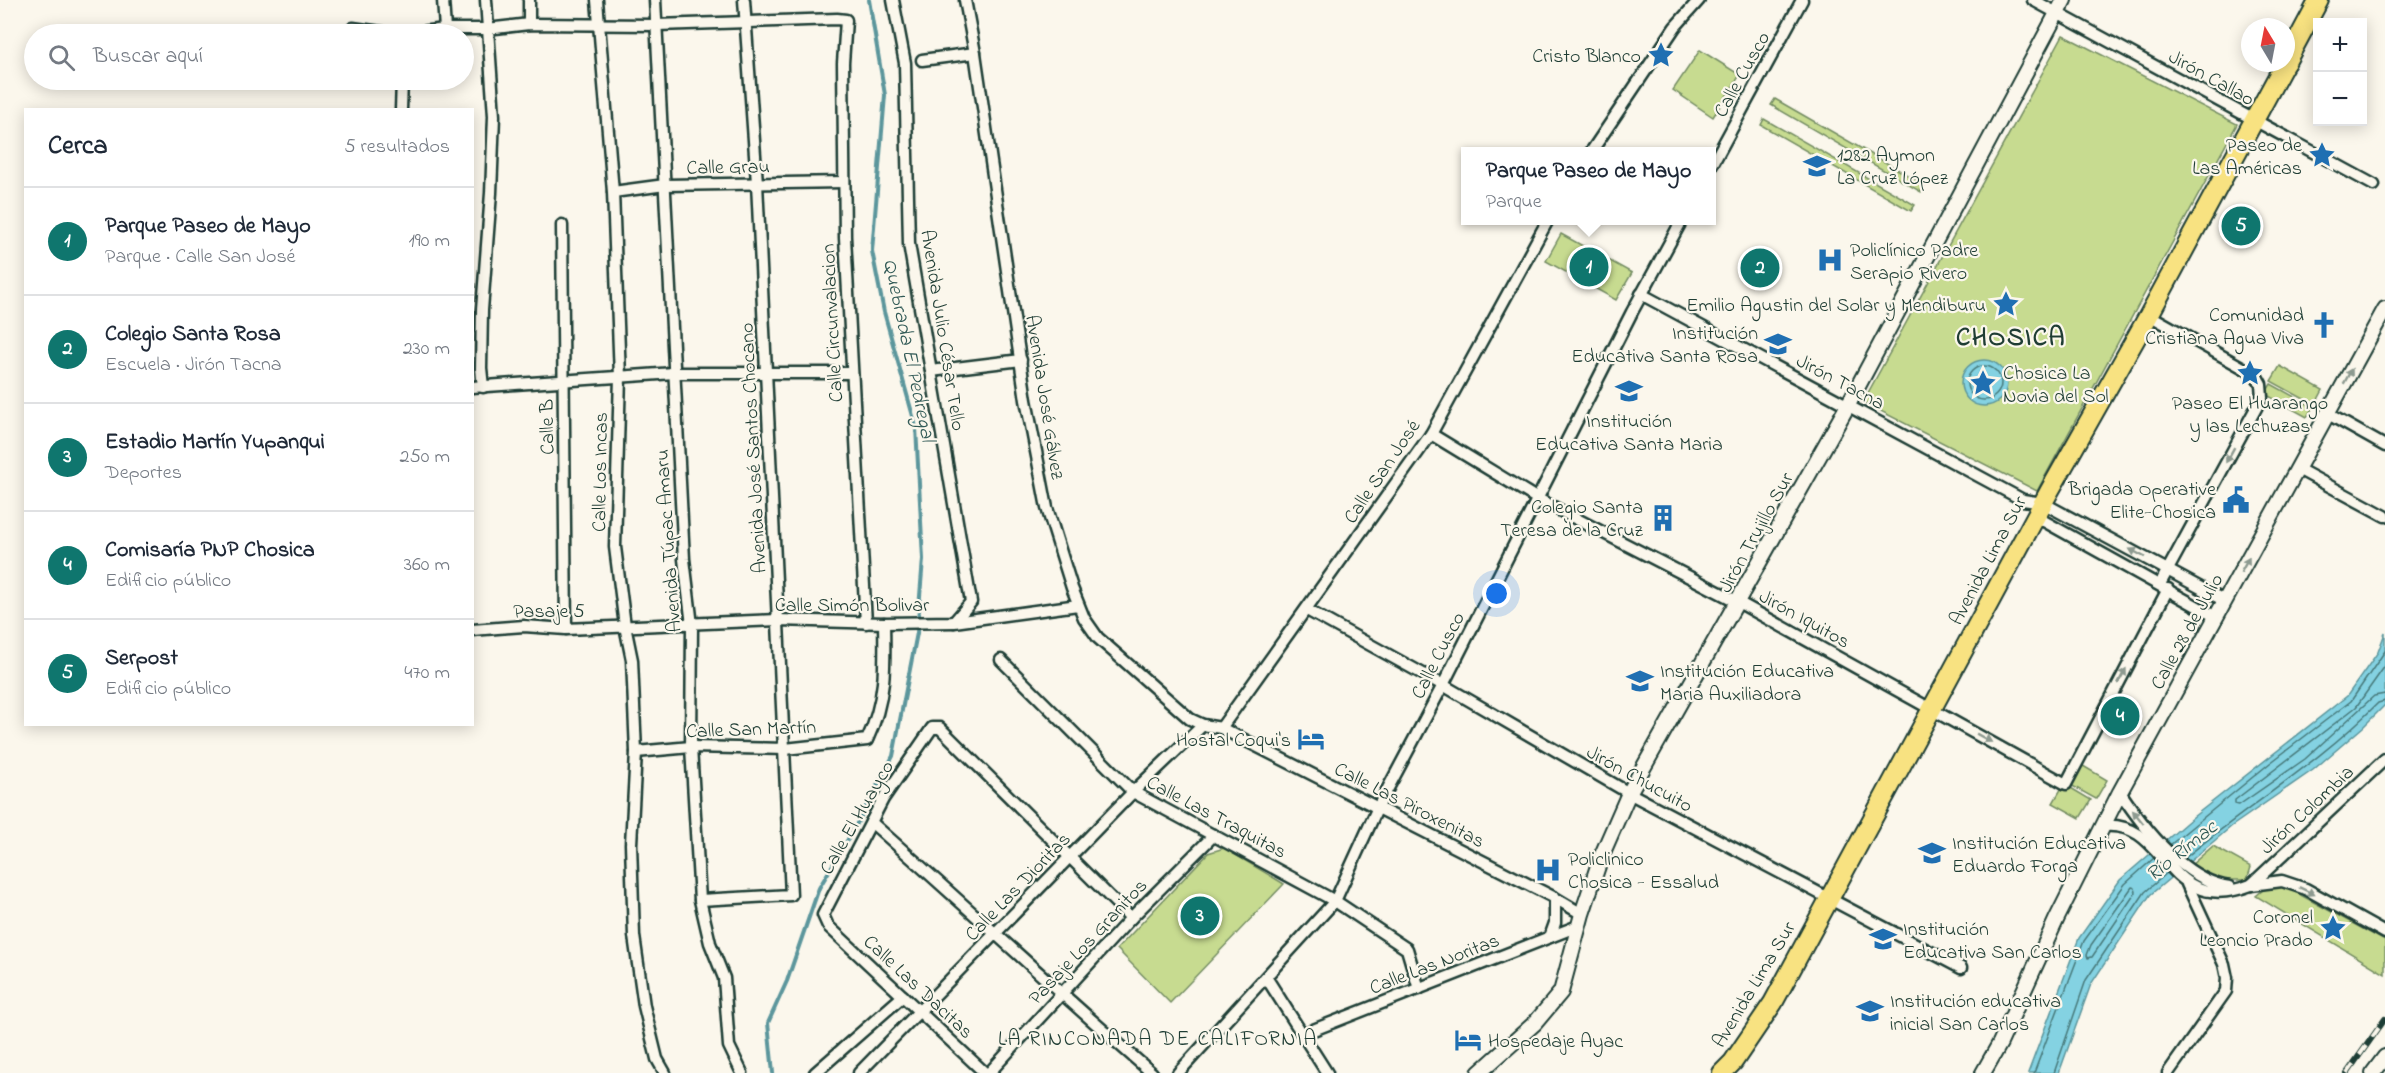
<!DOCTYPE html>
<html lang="es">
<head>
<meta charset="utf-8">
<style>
  :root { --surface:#fff; --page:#f2f2f3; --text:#1f2937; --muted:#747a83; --line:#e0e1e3; --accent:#0f766e }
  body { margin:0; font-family:"Indie Flower",sans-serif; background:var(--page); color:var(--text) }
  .controls { position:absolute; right:18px; top:18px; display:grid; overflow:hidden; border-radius:0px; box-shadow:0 3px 15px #0003 }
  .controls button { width:54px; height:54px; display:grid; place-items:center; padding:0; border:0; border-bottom:2px solid var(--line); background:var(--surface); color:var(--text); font:30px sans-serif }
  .compass { position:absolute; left:2241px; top:18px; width:54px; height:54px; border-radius:50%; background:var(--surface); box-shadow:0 3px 15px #0003; rotate:350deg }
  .you { position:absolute; left:1497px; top:594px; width:21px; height:21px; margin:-15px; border:4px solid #fff; border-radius:50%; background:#1a73e8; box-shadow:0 0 0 9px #1a73e833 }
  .badge { display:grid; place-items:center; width:39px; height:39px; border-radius:50%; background:var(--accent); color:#fff; font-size:20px; font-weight:700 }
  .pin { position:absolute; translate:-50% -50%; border:3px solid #fff; box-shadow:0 2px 6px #0006 }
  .popup { position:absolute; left:1461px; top:147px; width:255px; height:78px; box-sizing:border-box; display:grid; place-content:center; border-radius:0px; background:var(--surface); filter:drop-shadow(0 2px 4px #0005); font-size:20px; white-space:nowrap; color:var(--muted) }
  .popup b { font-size:22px; color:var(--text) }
  .popup::after { content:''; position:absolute; left:50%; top:100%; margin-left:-12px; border:12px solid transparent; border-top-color:var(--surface) }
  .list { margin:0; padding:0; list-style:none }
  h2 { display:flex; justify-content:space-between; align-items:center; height:78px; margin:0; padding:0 24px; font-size:26px }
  h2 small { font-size:20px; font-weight:400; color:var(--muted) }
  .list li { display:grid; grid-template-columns:39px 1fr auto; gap:18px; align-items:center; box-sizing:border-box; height:108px; padding:0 24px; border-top:2px solid var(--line) }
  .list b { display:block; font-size:22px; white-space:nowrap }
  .list p { margin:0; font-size:20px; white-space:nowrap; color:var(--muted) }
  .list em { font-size:20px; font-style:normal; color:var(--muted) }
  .icon { flex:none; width:33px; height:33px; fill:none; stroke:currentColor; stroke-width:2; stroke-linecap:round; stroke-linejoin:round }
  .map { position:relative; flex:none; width:2385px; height:1073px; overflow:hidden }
  .search { position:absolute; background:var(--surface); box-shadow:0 3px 15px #0003; left:24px; top:24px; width:450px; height:66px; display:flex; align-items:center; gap:15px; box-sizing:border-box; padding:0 21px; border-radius:33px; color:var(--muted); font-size:22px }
  .panel { position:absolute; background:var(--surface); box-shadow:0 3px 15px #0003; left:24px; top:108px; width:450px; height:618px; border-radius:0px }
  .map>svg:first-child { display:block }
  .green { fill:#c7db90; stroke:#738c62; stroke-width:1.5 }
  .water { fill:#84d2e2; stroke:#5c969c; stroke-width:1.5 }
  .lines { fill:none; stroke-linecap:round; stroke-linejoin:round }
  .shore { stroke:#47797a; stroke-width:1.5 }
  .stream { stroke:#5c969c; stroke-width:4 }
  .minor-casing { stroke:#1f3d34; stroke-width:15 }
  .tertiary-casing { stroke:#1f3d34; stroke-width:18 }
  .trunk-casing { stroke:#1f3d34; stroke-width:22 }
  .minor { stroke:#fbf7ec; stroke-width:10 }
  .tertiary { stroke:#fbf7ec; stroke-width:14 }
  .trunk { stroke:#f8e281; stroke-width:18 }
  .rail-casing { stroke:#1f3d34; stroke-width:6 }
  .rail { stroke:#fbf7ec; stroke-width:4; stroke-dasharray:11; stroke-linecap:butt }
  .oneway { fill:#8d9a90 }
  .labels { text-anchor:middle; stroke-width:4.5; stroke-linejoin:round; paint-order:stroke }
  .poi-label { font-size:20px; fill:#1f3d34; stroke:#fbf7ec; text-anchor:end }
  .street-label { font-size:20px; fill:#1f3d34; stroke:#fbf7ec }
  .water-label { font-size:21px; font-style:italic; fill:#335b57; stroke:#fbf7ec }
  .neighbourhood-label { font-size:21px; letter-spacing:1.5px; fill:#1f3d34; stroke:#fbf7ec }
  .district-label { font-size:26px; font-weight:bold; letter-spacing:1.5px; fill:#1f3d34; stroke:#fbf7ec }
</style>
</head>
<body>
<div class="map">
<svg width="2385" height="1073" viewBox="0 0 2385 1073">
  <rect width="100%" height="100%" fill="#fbf7ec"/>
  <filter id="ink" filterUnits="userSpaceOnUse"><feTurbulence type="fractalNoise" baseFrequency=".0167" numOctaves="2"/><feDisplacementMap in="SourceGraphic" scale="12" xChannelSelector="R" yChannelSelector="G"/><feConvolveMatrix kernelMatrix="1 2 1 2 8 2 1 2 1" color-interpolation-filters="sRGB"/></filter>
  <g filter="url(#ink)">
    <!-- green -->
    <g class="green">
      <path d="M2063,35L2237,124L2037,491L1863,402Z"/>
      <path d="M1700,50L1740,75L1713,117L1673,90Z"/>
      <path d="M1775,99L1925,185L1921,192L1771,105Z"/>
      <path d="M1764,119L1915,205L1911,211L1761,125Z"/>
      <path d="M1561,234L1632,273L1616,300L1546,261Z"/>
      <path d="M2280,366L2323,390L2315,405L2271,381Z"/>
      <path d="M2271,384L2313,407L2307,417L2265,394Z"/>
      <path d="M2078,763L2107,780L2096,799L2067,783Z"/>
      <path d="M2064,784L2091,800L2080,818L2053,803Z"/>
      <path d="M2213,846L2251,867L2247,880H2214L2190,866Z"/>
      <path d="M1224,848L1284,884L1170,1003L1117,949L1208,853Z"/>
      <path d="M2279,886L2286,887L2385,941V974L2256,896L2263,890Z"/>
    </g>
    <!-- water -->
    <g class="water">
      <circle cx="1984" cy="383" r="23"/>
      <path d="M2385,633V705L2363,727L2313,770L2232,826L2150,895L2091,984L2059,1073H2028L2079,938L2120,880L2193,817L2347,696L2378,652Z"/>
    </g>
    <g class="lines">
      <!-- shore -->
      <g class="shore">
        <circle cx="1984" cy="383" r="17"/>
        <path d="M2385,666L2356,707L2235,800V804L2239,805L2305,759L2374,696L2385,694"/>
        <path d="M2170,845L2270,763L2351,701L2385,651"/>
        <path d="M2185,858C2249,805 2320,762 2378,703L2385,701"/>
        <path d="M2132,887L2135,888L2136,892L2092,957L2088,958L2087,955L2091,945Z"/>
        <path d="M2034,1073L2084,941L2125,884L2154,858"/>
        <path d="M2054,1073L2086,980L2145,892L2167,873"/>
      </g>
      <!-- stream -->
      <path class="stream" d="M773,1073L768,1023L787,981L819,888L854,829L893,756L917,633L923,559L916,427L884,312L872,251L885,95L869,0"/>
      <defs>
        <g id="minor">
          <path d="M443,0L445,29"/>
          <path d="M529,0V24"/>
          <path d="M597,0L613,192L620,377L615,547L625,626L632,660L636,752L631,844L634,936L644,1006L657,1059L665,1073"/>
          <path d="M655,0L684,559L692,625L691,747L700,900L710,943L724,978L729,1046L742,1073"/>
          <path d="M893,0L905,63L909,244L971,602L954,622"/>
          <path d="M965,0L975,53L1026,400L1047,508L1072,588L1084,618L1098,638L1114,652L1190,719L1203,725L1221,728L1555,898L1582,914"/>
          <path d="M2033,0L2374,185"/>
          <path d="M353,28L395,34"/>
          <path d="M405,34L445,29H487L529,24L657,25L837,19L846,20L843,63L845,237L866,623"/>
          <path d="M922,60L975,53"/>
          <path d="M401,110L402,80"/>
          <path d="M1591,152L1675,27L1699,0"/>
          <path d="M1712,165L1802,0"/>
          <path d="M613,192L665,185L844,182"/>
          <path d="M562,225L566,629"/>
          <path d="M1641,294L2023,500L2043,503L2225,601"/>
          <path d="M2149,315L2256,375L2261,384L2262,397L2160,584"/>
          <path d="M931,371L1021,360"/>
          <path d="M472,387L674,373H851"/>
          <path d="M483,387L481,368L482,310L491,193L494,116L486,0"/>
          <path d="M2328,414L2385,446"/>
          <path d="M1431,434L1536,498L1738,602L2066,784L2168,589"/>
          <path d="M2298,469L2385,516"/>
          <path d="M2033,515L2216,617"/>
          <path d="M1307,610L1443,685L1629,793L1961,968"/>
          <path d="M472,630L524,626L566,629L778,620L884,623L954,622L1078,605"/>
          <path d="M1001,660L1133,792L1335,901L1407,949L1419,989"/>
          <path d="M1221,728L1431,434L1548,220"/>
          <path d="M636,752L691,747L785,749L867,740C886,700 885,666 884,623"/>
          <path d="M2120,792C2144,828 2184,881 2230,887"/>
          <path d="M871,822C965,905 1057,991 1152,1073"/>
          <path d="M2103,826C2170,819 2163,918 2251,885L2385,759"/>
          <path d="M2251,885L2282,881L2306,889L2385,933"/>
          <path d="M700,900L791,895L757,183L744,0"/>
          <path d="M1550,937L1555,923V898"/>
          <path d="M1266,977L1327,1073"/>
          <path d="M1303,1034L1578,926"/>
          <path d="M815,1073L903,996"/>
          <path d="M859,1073L1133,792L1203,725"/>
          <path d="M985,1073L828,926L823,915L883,799L932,728H940L1131,918"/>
          <path d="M989,1073L1131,918L1214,835"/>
          <path d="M1178,1073L1335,901L1378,807L1443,685L1632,312L1682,220"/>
          <path d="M2168,1073L2226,991L2227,978L2224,964L2187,884"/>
        </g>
        <g id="tertiary">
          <path d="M1479,1073L1535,1023L1561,992L1582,914L1601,857L1629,793L1848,405L2064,0"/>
          <path d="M1983,1073L2000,1043L2057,918L2120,792L2385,309"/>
          <path d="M2373,1073L2385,1057"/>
        </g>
        <g id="trunk">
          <path d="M2286,62L2319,0"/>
          <path d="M1722,1073L1733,1062L1773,1003L2050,490L2149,315L2285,63"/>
        </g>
      </defs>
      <!-- minor casing -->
      <use href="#minor" class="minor-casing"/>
      <!-- tertiary casing -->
      <use href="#tertiary" class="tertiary-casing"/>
      <!-- trunk casing -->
      <use href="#trunk" class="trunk-casing"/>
      <!-- minor -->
      <use href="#minor" class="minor"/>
      <!-- tertiary -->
      <use href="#tertiary" class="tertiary"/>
      <!-- trunk -->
      <use href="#trunk" class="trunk"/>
      <defs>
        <path id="rail" d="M2347,1073L2385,1019"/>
      </defs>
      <!-- rail casing -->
      <use href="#rail" class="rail-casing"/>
      <!-- rail -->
      <use href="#rail" class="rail"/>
    </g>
    <!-- one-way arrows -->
    <defs><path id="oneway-solid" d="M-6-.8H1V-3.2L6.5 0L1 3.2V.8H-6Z" transform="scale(1.5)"/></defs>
    <g class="oneway">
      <use href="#oneway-solid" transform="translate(2348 376) rotate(-61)"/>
      <use href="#oneway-solid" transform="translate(2230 455) rotate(119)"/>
      <use href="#oneway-solid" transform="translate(2137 553) rotate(-152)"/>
      <use href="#oneway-solid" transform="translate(2245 565) rotate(-61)"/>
      <use href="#oneway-solid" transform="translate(2122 676) rotate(-62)"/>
      <use href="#oneway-solid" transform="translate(1984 738) rotate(29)"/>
      <use href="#oneway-solid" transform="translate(2138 817) rotate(-129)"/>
      <use href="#oneway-solid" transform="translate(2307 891) rotate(26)"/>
    </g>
  </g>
  <!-- icons -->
  <defs>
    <symbol id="sight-bare" viewBox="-9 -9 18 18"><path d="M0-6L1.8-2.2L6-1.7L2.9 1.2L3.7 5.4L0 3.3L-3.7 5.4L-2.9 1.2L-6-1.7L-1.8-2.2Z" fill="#1f6fb2" stroke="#fbf7ec" stroke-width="2.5" paint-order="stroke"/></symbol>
    <symbol id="school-bare" viewBox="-9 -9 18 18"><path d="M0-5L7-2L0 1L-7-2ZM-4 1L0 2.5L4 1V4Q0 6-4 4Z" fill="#1f6fb2" stroke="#fbf7ec" stroke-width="2.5" paint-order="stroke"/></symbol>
    <symbol id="hospital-bare" viewBox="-9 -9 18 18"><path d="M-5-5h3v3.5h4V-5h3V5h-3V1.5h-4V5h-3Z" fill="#1f6fb2" stroke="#fbf7ec" stroke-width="2.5" paint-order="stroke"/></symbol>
    <symbol id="church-bare" viewBox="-9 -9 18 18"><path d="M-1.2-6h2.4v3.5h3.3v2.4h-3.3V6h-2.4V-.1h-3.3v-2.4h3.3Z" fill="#1f6fb2" stroke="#fbf7ec" stroke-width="2.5" paint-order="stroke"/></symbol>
    <symbol id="civic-bare" viewBox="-9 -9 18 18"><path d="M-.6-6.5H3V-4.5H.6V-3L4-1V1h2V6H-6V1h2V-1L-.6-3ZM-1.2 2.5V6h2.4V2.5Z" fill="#1f6fb2" stroke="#fbf7ec" stroke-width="2.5" paint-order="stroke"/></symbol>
    <symbol id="building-bare" viewBox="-9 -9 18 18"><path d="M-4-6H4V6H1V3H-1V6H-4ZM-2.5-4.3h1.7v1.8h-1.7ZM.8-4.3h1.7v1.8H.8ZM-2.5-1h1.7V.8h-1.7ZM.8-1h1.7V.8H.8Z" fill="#1f6fb2" stroke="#fbf7ec" stroke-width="2.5" paint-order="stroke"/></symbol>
    <symbol id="hotel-bare" viewBox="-9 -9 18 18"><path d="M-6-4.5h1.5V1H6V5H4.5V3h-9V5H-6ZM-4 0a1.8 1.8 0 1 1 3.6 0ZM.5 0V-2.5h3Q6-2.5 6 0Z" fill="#1f6fb2" stroke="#fbf7ec" stroke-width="2.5" paint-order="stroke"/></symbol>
  </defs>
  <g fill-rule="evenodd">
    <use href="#sight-bare" x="1642" y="36" width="38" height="38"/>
    <use href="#sight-bare" x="2303" y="136" width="38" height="38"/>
    <use href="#school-bare" x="1798" y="147" width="38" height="38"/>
    <use href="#hospital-bare" x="1811" y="241" width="38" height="38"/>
    <use href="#sight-bare" x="1987" y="285" width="38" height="38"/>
    <use href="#church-bare" x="2305" y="306" width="38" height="38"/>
    <use href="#school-bare" x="1759" y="325" width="38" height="38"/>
    <use href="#sight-bare" x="2231" y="354" width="38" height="38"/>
    <use href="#sight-bare" x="1964" y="364" width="38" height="38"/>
    <use href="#school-bare" x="1610" y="372" width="38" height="38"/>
    <use href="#civic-bare" x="2217" y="481" width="38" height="38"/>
    <use href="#building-bare" x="1644" y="499" width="38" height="38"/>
    <use href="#school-bare" x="1621" y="662" width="38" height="38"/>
    <use href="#hotel-bare" x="1292" y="720" width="38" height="38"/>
    <use href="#school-bare" x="1913" y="834" width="38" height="38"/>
    <use href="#hospital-bare" x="1529" y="851" width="38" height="38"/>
    <use href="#sight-bare" x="2314" y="909" width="38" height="38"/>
    <use href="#school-bare" x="1864" y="920" width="38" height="38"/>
    <use href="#school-bare" x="1851" y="992" width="38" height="38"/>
    <use href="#hotel-bare" x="1449" y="1021" width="38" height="38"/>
  </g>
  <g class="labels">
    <!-- poi labels -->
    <g class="poi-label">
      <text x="1641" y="62">Cristo Blanco</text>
      <text x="2302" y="151">Paseo de<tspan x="2302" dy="23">Las Américas</tspan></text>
      <text x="1837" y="161" text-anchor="start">1282 Aymon<tspan x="1837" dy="23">La Cruz López</tspan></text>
      <text x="1850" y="256" text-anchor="start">Policlínico Padre<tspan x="1850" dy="23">Serapio Rivero</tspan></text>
      <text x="1986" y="311">Emilio Agustin del Solar y Mendiburu</text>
      <text x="2304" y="321">Comunidad<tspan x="2304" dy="23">Cristiana Agua Viva</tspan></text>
      <text x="1758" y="339">Institución<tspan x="1758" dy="23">Educativa Santa Rosa</tspan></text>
      <text x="2003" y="379" text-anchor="start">Chosica La<tspan x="2003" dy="23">Novia del Sol</tspan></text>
      <text x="2250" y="409" text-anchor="middle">Paseo El Huarango<tspan x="2250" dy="23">y las Lechuzas</tspan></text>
      <text x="1629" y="427" text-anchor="middle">Institución<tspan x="1629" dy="23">Educativa Santa Maria</tspan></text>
      <text x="2216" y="495">Brigada Operative<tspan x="2216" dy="23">Elite-Chosica</tspan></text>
      <text x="1643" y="513">Colegio Santa<tspan x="1643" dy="23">Teresa de la Cruz</tspan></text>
      <text x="1660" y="677" text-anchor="start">Institución Educativa<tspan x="1660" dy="23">Maria Auxiliadora</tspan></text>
      <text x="1291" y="746">Hostal Coqui's</text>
      <text x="1952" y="849" text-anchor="start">Institución Educativa<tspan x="1952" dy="23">Eduardo Forga</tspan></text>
      <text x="1568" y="865" text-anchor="start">Policlinico<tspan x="1568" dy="23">Chosica - Essalud</tspan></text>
      <text x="2313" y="923">Coronel<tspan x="2313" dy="23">Leoncio Prado</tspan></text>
      <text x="1903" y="935" text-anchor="start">Institución<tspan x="1903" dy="23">Educativa San Carlos</tspan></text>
      <text x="1890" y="1007" text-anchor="start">Institución educativa<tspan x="1890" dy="23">inicial San Carlos</tspan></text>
      <text x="1488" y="1047" text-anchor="start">Hospedaje Ayac</text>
    </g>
    <!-- street labels -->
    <g class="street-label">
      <text transform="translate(1741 74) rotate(-61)" y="7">Calle Cusco</text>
      <text transform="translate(2212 77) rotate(29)" y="7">Jirón Callao</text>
      <text transform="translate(728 166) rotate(-1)" y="7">Calle Grau</text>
      <text transform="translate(831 323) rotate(-93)" y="7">Calle Circunvalacion</text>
      <text transform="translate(944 330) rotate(81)" y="7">Avenida Julio César Tello</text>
      <text transform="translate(1841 381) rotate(28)" y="7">Jirón Tacna</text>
      <text transform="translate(1046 397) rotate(81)" y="7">Avenida José Gálvez</text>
      <text transform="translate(546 427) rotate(-91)" y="7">Calle B</text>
      <text transform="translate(752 448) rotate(-93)" y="7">Avenida José Santos Chocano</text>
      <text transform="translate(1381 471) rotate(-56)" y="7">Calle San José</text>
      <text transform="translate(599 472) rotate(-89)" y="7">Calle Los Incas</text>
      <text transform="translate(1755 532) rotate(-61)" y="7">Jirón Trujillo Sur</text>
      <text transform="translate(667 541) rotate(-94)" y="7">Avenida Túpac Amaru</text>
      <text transform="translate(1987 560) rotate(-62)" y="7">Avenida Lima Sur</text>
      <text x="852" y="611">Calle Simón Bolivar</text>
      <text x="549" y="617">Pasaje 5</text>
      <text transform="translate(1805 618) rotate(29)" y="7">Jirón Iquitos</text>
      <text transform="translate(2186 631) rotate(-61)" y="7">Calle 28 de Julio</text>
      <text transform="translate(1437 655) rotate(-63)" y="7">Calle Cusco</text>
      <text transform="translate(751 728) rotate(-2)" y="7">Calle San Martín</text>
      <text transform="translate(1640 778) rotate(29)" y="7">Jirón Chucuito</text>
      <text transform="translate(1410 804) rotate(27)" y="7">Calle Las Piroxenitas</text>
      <text transform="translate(2306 809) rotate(-43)" y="7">Jirón Colombia</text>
      <text transform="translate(1217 816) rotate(28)" y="7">Calle Las Traquitas</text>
      <text transform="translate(856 817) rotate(-60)" y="7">Calle El Huayco</text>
      <text transform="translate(1017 886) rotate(-46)" y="7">Calle Las Dioritas</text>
      <text transform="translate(1087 941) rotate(-47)" y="7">Pasaje Los Granitos</text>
      <text transform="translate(1434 963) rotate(-21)" y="7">Calle Las Noritas</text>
      <text transform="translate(1753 984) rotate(-59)" y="7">Avenida Lima Sur</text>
      <text transform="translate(919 986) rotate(43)" y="7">Calle Las Dacitas</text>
    </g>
    <!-- water labels -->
    <g class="water-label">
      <text transform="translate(910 350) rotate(78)" y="7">Quebrada El Pedregal</text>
      <text transform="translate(2181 850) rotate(-39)" y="7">Río Rímac</text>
    </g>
    <!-- neighbourhood labels -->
    <g class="neighbourhood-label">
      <text x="1158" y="1045">LA RINCONADA DE CALIFORNIA</text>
    </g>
    <!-- district labels -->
    <g class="district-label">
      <text x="2011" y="345">CHOSICA</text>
    </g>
  </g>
</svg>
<div class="controls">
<button>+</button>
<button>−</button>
</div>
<svg class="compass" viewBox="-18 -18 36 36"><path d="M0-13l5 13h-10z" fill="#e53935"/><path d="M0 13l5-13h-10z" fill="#747a83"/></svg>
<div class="you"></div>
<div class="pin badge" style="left:1589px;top:267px">1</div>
<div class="popup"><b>Parque Paseo de Mayo</b>Parque</div>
<div class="pin badge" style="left:1760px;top:268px">2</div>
<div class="pin badge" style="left:1200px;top:916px">3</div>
<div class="pin badge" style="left:2120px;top:716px">4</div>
<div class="pin badge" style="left:2241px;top:226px">5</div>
<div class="search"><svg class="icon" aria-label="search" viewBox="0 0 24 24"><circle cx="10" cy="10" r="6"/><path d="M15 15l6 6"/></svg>Buscar aquí</div>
<section class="panel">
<h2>Cerca<small>5 resultados</small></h2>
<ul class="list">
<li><span class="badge">1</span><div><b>Parque Paseo de Mayo</b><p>Parque · Calle San José</p></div><em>190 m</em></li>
<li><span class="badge">2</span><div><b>Colegio Santa Rosa</b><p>Escuela · Jirón Tacna</p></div><em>230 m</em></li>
<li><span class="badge">3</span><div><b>Estadio Martín Yupanqui</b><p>Deportes</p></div><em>250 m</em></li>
<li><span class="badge">4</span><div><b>Comisaría PNP Chosica</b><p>Edificio público</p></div><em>360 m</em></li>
<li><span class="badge">5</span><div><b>Serpost</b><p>Edificio público</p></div><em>470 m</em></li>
</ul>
</section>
</div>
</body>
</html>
